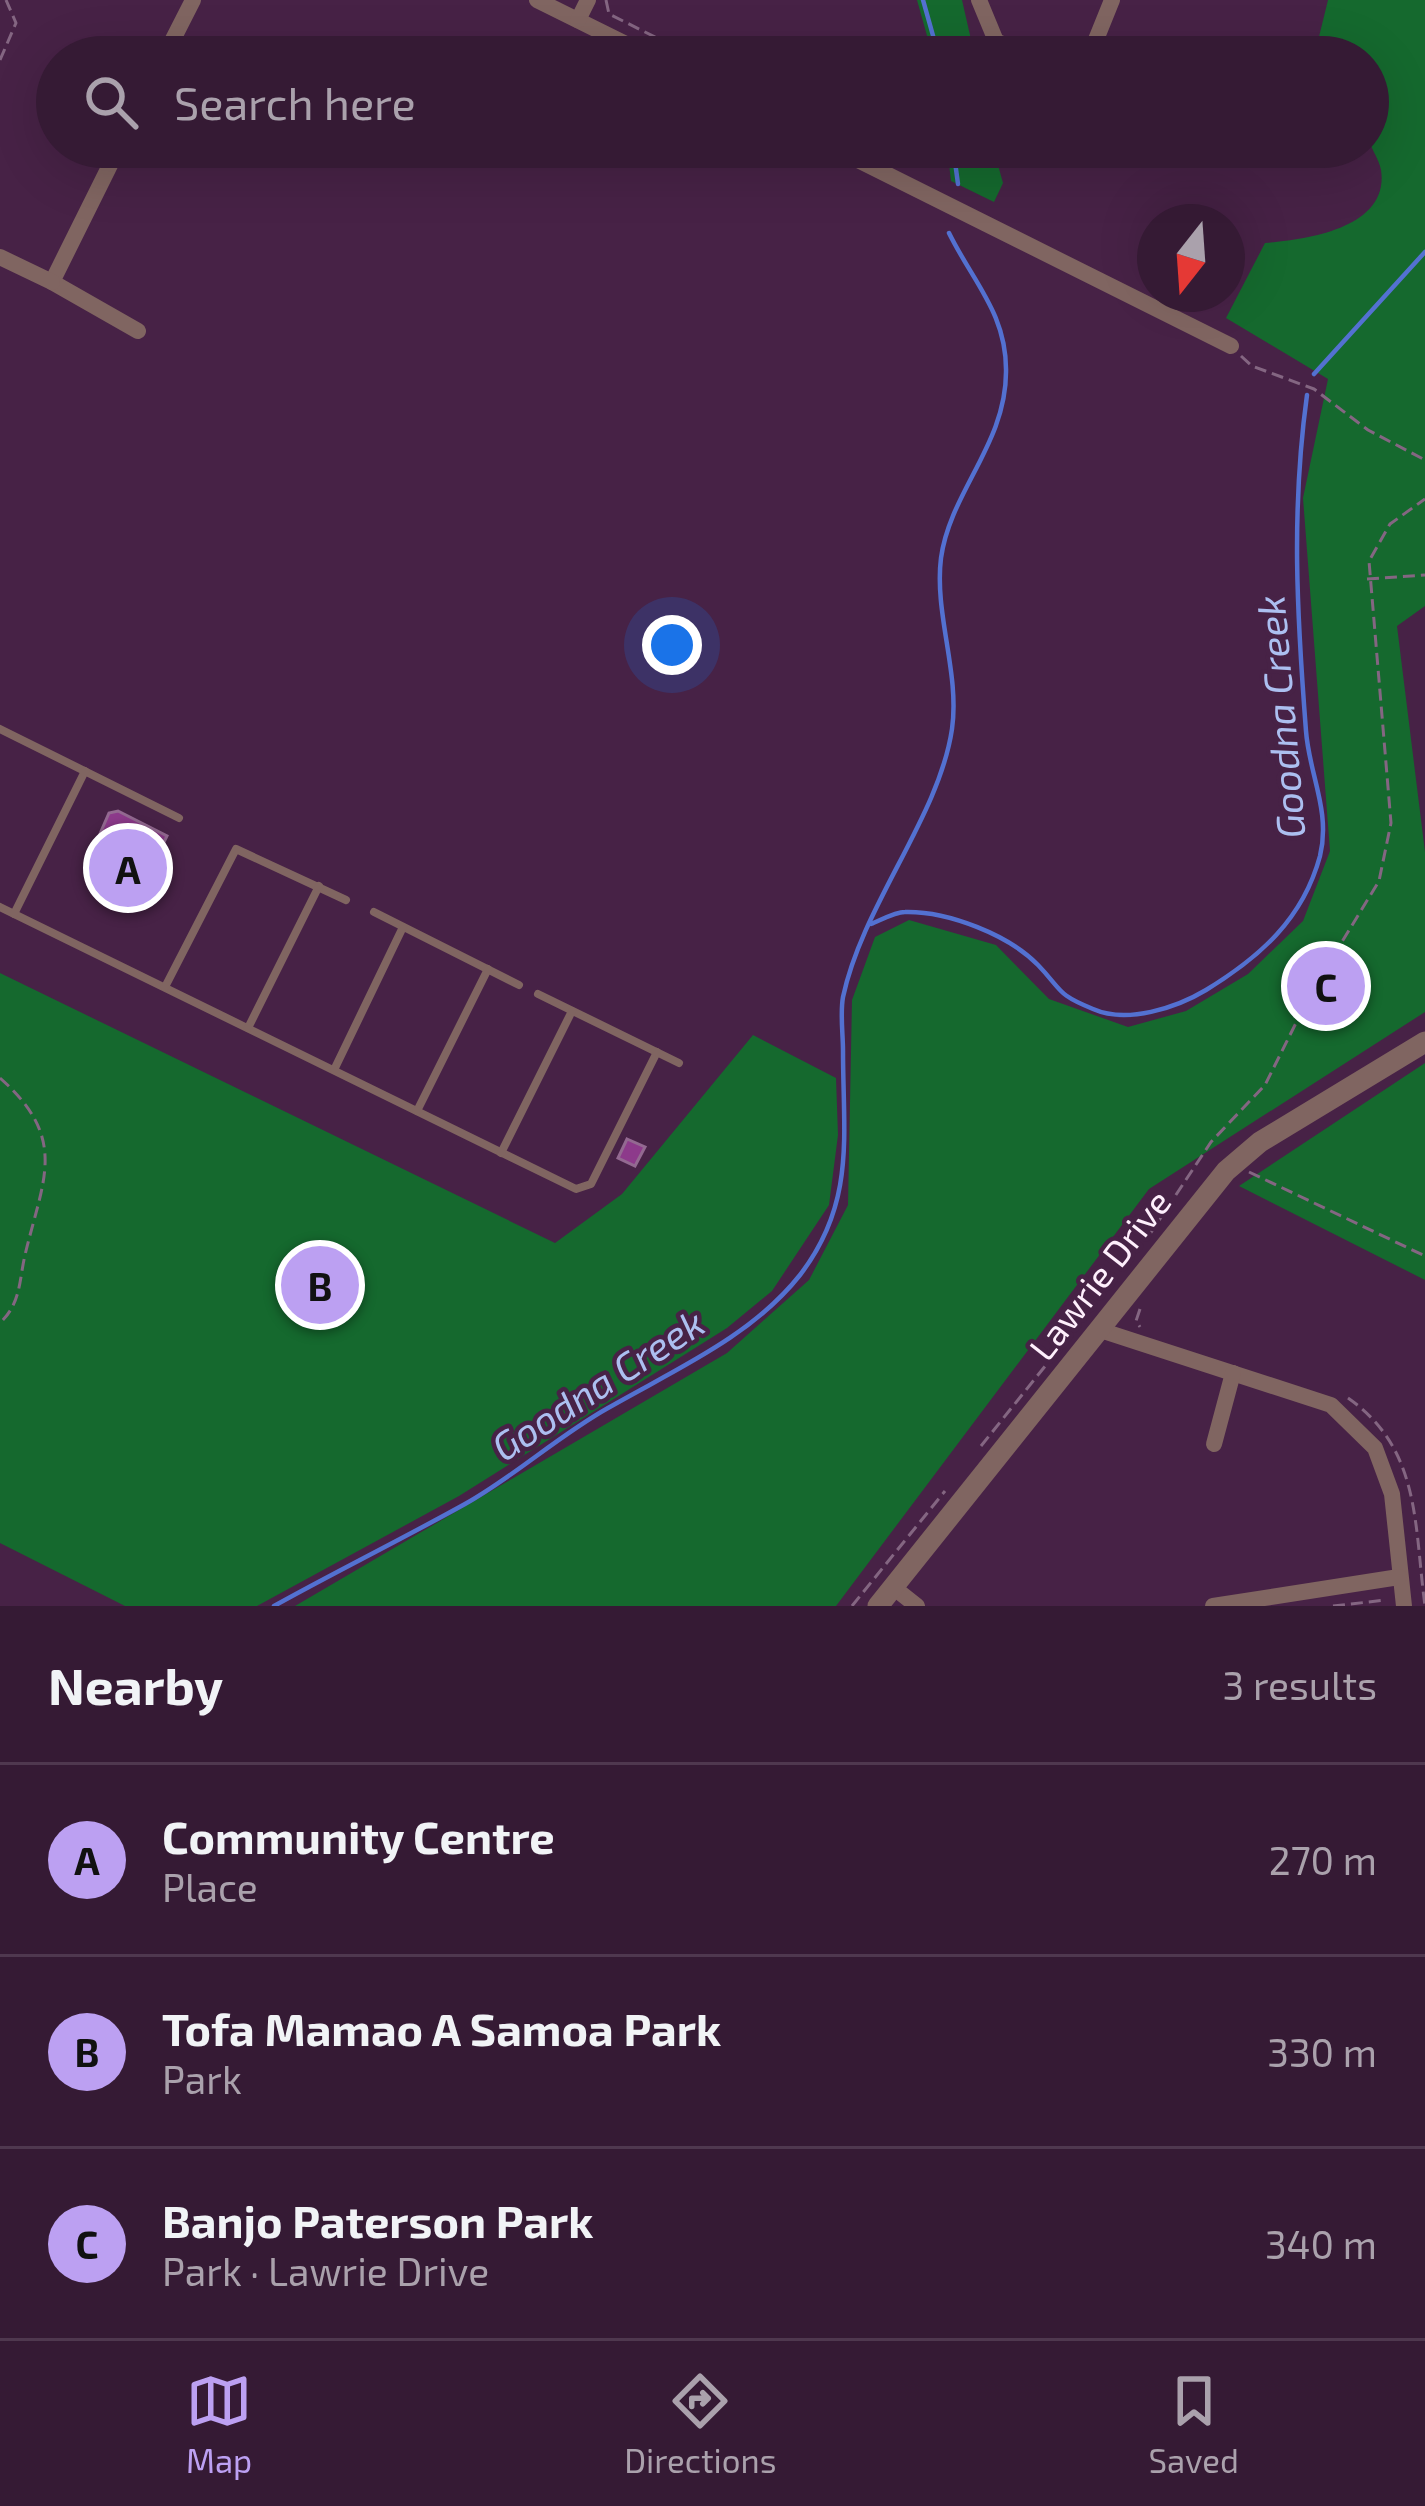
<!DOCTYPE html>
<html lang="en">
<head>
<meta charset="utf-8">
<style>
  :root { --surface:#351a34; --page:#402740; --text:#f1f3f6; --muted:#aaa1ac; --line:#4f384f; --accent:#bca0f2 }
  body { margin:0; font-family:"Exo 2",sans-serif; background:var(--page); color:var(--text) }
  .compass { position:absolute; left:1137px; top:204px; width:108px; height:108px; border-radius:50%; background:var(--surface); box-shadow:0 12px 48px #0002; rotate:197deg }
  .you { position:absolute; left:672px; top:645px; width:42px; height:42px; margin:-30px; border:9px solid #fff; border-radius:50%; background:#1a73e8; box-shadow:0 0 0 18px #1a73e833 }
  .badge { display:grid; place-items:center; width:78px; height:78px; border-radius:50%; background:var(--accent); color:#111; font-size:39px; font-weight:700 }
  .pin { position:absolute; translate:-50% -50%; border:6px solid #fff; box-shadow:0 3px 12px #0006 }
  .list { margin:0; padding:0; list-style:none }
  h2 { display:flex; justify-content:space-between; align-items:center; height:156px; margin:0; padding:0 48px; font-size:51px }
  h2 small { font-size:39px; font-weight:400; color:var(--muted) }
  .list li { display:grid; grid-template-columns:78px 1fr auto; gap:36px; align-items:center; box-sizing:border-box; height:192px; padding:0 48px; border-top:3px solid var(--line) }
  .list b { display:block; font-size:45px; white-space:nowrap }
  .list p { margin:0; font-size:39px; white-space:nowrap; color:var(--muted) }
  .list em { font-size:39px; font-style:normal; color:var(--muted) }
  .icon { flex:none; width:66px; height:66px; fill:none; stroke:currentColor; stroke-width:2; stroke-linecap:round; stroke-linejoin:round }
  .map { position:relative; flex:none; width:1425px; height:1606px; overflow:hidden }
  .search { position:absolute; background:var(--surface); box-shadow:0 12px 48px #0002; left:36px; right:36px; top:36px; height:132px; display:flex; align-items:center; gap:30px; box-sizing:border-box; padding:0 42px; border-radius:66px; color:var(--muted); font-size:45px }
  .sheet { height:732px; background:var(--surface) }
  nav { display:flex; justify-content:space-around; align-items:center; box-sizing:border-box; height:168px; border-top:3px solid var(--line); background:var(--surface); font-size:33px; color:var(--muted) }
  nav a { display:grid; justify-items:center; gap:6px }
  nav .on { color:var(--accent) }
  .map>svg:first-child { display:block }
  .green { fill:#15692e }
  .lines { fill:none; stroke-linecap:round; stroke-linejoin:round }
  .stream { stroke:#5371d1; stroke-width:4.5 }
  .building { fill:#8d3a8b; stroke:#936991; stroke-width:3 }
  .path { stroke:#846682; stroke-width:3; stroke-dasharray:12 6; stroke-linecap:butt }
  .service { stroke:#806561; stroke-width:8 }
  .minor { stroke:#806561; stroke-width:16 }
  .tertiary { stroke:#806561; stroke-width:21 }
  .labels { text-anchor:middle; stroke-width:9; stroke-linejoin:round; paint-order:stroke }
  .street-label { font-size:36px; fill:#feeffc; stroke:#472246 }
  .water-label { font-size:39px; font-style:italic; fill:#acbff0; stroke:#472246 }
</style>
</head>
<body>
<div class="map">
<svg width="1425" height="1606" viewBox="0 0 1425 1606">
  <rect width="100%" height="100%" fill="#472246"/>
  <!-- green -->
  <g class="green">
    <path d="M917,0H962L975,57H933Z"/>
    <path d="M1328,0H1425V606L1397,626L1425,852V1012L1149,1189L836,1606H295L727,1353L809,1280L848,1205L852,1000L875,937L909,920L996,945L1049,999L1128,1027L1186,1011L1248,974L1303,921L1330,851L1303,498L1328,379L1226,318L1265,243C1304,240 1390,229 1381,170C1379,158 1369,147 1368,134C1365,109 1368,82 1368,57H1314Z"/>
    <path d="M947,147H993L1003,183L994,202L951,181Z"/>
    <path d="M0,973L555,1243L622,1194L753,1035L836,1078L838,1135L829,1205L772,1291L727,1328L459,1496L257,1606H125L0,1543Z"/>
    <path d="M1425,1063V1280L1239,1186Z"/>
  </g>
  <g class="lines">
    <!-- stream -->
    <g class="stream">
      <path d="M923,0L939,57"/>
      <path d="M953,147L958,184"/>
      <path d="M1314,374L1425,252"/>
      <path d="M871,924C881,920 895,912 905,912C948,911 1009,935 1038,965C1063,991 1056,994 1093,1009C1127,1024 1176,1008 1206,990C1260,957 1303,919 1320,856C1331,811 1309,774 1306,731C1297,615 1291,511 1307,395"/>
      <path d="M274,1606C337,1571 402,1539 465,1504C515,1476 558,1436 608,1408C674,1370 751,1337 800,1275C856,1202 843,1136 843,1051C843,1034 840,1013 843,997C863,904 939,817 952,729C960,673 934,614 941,558C950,492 1006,444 1006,372C1007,314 973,282 949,233"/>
    </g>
  </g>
  <!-- building -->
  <g class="building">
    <path d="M118,811L167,836L131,910L93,891L116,844L99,836L109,813Z"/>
    <path d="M627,1139L645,1147L635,1166L618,1158Z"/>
  </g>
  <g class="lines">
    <!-- path -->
    <g class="path">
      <path d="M606,0L609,14L673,46"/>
      <path d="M0,60L16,23L6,0"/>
      <path d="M1241,356L1252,366L1314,389L1368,430L1425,460"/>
      <path d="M1367,579L1425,575"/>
      <path d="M0,1078C69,1139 43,1179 25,1255C19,1281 21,1303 0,1323"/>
      <path d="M1249,1172L1425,1256"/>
      <path d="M1146,1240L1211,1142L1265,1085L1312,991L1379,881L1391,823L1369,561L1390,524L1425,499"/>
      <path d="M1140,1309L1136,1321L1140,1327"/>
      <path d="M1348,1398C1421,1449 1414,1525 1425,1606"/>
      <path d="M981,1446L1046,1365"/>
      <path d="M852,1606L945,1491"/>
      <path d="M1333,1606L1386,1600"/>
    </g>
    <!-- service -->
    <g class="service">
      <path d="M0,729L179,818"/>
      <path d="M0,907L576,1189L591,1184L657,1052"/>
      <path d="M374,912L519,985"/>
      <path d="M14,914L85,771"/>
      <path d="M165,987L236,849L346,900"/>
      <path d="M538,994L679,1063"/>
      <path d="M248,1028L319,886"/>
      <path d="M334,1070L403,927"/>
      <path d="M417,1111L488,969"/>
      <path d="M501,1153L572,1011"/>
    </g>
    <!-- minor -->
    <g class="minor">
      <path d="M537,0L652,57"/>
      <path d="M979,0L996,41L1028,57"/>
      <path d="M578,20L588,0"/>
      <path d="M164,57L193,0"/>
      <path d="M1089,57L1112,0"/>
      <path d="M119,147L52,282L138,331"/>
      <path d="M832,147L1231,346"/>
      <path d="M1210,147L1220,152"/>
      <path d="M0,257L52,282"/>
      <path d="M1100,1330L1331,1405L1375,1448L1392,1494L1404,1606"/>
      <path d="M1214,1444L1233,1373"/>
      <path d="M893,1587L917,1606"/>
      <path d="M1213,1606L1399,1577"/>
    </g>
    <!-- tertiary -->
    <path class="tertiary" d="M878,1606L1226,1171L1260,1142L1425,1042"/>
  </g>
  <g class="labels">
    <!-- street labels -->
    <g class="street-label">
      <text transform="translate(1100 1275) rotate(-52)" y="13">Lawrie Drive</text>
    </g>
    <!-- water labels -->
    <g class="water-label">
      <text transform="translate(1281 717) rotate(-95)" y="14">Goodna Creek</text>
      <text transform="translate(598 1385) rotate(-33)" y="14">Goodna Creek</text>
    </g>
  </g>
</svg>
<svg class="compass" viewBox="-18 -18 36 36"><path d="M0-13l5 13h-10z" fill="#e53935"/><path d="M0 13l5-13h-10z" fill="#aaa1ac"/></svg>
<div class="you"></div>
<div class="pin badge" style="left:128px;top:868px">A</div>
<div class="pin badge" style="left:320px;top:1285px">B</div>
<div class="pin badge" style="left:1326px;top:986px">C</div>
<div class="search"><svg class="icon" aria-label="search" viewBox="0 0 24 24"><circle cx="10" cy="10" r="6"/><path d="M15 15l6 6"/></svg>Search here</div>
</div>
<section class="sheet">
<h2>Nearby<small>3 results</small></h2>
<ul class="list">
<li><span class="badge">A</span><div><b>Community Centre</b><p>Place</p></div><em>270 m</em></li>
<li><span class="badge">B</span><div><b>Tofa Mamao A Samoa Park</b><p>Park</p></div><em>330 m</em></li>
<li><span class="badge">C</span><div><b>Banjo Paterson Park</b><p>Park · Lawrie Drive</p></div><em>340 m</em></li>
</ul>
</section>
<nav>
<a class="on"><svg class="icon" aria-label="map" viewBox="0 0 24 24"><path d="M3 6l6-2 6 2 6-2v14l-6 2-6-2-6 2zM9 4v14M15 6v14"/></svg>Map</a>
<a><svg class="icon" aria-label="directions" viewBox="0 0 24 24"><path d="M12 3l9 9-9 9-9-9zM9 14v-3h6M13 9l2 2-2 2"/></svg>Directions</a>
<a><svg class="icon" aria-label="saved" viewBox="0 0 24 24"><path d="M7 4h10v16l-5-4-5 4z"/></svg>Saved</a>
</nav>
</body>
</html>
